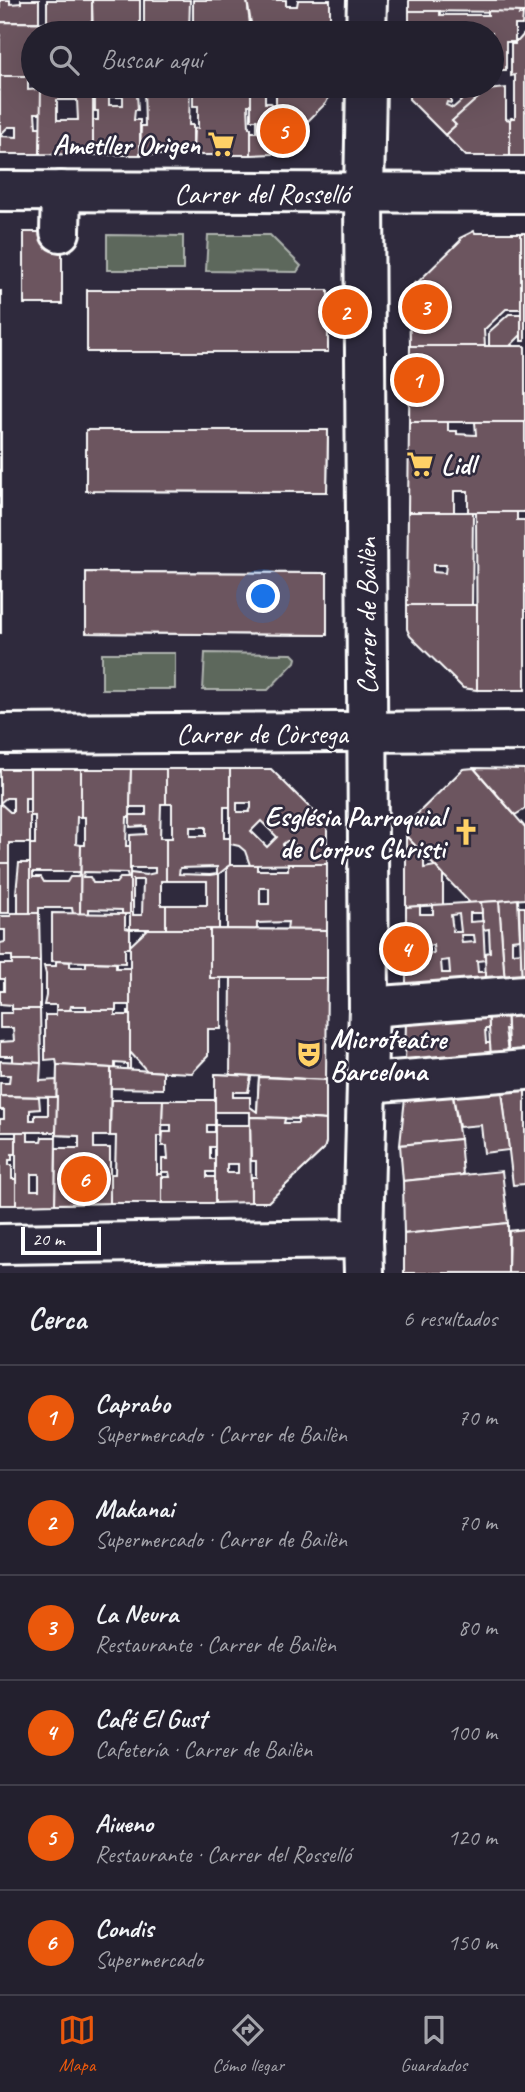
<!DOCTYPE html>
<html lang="es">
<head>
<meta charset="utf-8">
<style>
  :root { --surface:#23202e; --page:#2f2d3a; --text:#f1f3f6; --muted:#a3a3aa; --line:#403e4a; --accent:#ea580c }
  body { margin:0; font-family:Caveat,sans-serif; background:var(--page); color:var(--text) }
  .scale { position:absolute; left:21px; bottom:18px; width:80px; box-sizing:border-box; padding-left:7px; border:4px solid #fff; border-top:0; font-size:19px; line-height:24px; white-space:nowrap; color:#fff; -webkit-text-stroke:5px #2f2a3d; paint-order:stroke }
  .you { position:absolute; left:264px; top:597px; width:24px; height:24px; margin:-18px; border:5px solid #fff; border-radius:50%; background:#1a73e8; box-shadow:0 0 0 10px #1a73e833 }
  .badge { display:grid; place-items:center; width:46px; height:46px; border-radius:50%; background:var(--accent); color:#fff; font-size:23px; font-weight:700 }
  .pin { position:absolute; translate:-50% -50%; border:4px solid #fff; box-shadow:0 2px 7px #0006 }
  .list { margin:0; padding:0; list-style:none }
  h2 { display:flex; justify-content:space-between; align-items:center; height:91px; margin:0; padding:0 28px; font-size:30px }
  h2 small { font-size:23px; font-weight:400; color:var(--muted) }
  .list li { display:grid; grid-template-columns:46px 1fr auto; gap:21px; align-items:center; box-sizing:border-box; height:105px; padding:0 28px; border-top:2px solid var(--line) }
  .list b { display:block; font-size:26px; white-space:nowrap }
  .list p { margin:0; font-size:23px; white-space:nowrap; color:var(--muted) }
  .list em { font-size:23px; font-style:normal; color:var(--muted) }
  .icon { flex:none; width:38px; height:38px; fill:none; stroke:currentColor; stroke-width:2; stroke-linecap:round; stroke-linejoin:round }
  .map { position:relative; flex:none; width:525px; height:1273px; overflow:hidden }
  .search { position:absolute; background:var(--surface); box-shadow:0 7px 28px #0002; left:21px; right:21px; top:21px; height:77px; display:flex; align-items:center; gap:18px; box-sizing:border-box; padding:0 24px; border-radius:38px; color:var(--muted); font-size:26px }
  .sheet { height:721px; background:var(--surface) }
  nav { display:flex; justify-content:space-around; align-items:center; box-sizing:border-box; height:98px; border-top:2px solid var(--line); background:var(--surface); font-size:19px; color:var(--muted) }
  nav a { display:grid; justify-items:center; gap:4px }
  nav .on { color:var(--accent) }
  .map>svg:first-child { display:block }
  .green { fill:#5d675c; stroke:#aeb3ae; stroke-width:2 }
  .building { fill:#6c545e; stroke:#fff; stroke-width:2; fill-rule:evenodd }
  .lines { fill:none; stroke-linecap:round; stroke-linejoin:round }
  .minor-casing { stroke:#fff; stroke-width:44 }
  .major-casing { stroke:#fff; stroke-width:44 }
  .minor { stroke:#2f2a3d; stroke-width:38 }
  .major { stroke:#2f2a3d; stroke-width:38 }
  .labels { text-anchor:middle; stroke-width:5; stroke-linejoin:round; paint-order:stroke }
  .poi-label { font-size:28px; font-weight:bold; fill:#fff; stroke:#2f2a3d; text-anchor:end }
  .street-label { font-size:28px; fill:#fff; stroke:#2f2a3d }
</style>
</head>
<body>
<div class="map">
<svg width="525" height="1273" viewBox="0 0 525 1273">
  <rect width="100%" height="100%" fill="#2f2a3d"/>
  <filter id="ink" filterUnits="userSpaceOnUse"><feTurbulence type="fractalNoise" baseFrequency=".0143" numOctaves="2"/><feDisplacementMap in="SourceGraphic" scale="14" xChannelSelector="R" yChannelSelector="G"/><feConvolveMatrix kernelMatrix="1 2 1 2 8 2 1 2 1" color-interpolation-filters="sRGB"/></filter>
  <g filter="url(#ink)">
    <!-- green -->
    <g class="green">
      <path d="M107,235L183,236V270H107Z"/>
      <path d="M208,235H270L301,266L297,272L206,271Z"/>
      <rect x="102" y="653" width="73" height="36"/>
      <path d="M205,653L292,654L296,658L295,662L268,690H203Z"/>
    </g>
    <!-- building -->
    <g class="building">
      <path d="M0,0H10V4L21,3V0H39V22H0Z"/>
      <rect x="47" y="0" width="45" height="22"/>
      <path d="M92,0H140V33H93Z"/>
      <path d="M144,0H190L189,33H144Z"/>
      <path d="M193,0H247L251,33H193Z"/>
      <path d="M247,0H286V6H297L298,0H330V29H301V26H285L286,31L252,29Z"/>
      <path d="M409,0H525V12L409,11Z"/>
      <path d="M409,11H440V15H488V11L520,12L519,15H523L522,25H515V42H506V70H492V33H409Z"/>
      <path d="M0,22L78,23V33H33V76H0Z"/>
      <path d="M250,29L301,31V29H330V33H251Z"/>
      <path d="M525,33V156H510V120L511,118H515V75L511,76V44H515V41H518Z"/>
      <path d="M0,76H28V90L41,89V113H35L36,127H41L40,154H0V136L17,137V127H8L0,135Z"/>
      <path d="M41,86H93V155L40,154ZM57,100H77L78,120H57Z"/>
      <path d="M93,86H140V89H134L135,94H137L138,110H135L134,120H140V155H93V120H98V111H95V94H98V89H93ZM109,97H123V105H109Z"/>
      <path d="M144,86H161L162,94H171L172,86H190L189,125H193V155H140L141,126H145Z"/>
      <path d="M193,86H251V105H248L249,128H251V155H193L194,129L198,128V106H193Z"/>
      <path d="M251,86H265V103H271L289,121L287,123L296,133L272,154L251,155V132H257V120H251Z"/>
      <path d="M276,86H330V94L326,103L296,133L287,123L289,121L276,108Z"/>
      <path d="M409,86H487V90L452,121L456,125L445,135L409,99ZM451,92H464V96L460,99L461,101L453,108L446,105L447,102L451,103Z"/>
      <path d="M506,88V119L510,120V156H466L445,135L456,125L452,121L487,90Z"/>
      <path d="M474,231L475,233H521V309H506L484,330L485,346H410L409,297L415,282L417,283L461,240L460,238Z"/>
      <rect x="24" y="232" width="38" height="72"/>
      <rect x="521" y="233" width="4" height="108"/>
      <path d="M87,290H328V352H87ZM120,310H127V314H122L123,330H113V316L121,317ZM168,310H175V317L183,316L182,330H173V314H168ZM241,310H247V314H243L242,330H233V316L240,317ZM288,310H295V317L302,316V330H293V314L288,315Z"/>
      <rect x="87" y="290" width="241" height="62"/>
      <rect x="0" y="291" width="1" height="342"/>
      <rect x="0" y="291" width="1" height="342"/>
      <path d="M509,314H521V335L510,346H489V332Z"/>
      <path d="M410,346H525V422H409Z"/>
      <path d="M409,422H448V431H457V434L476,435L475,422H525V512H468V491H454V512H408Z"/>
      <path d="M86,430H328L327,492L86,491ZM126,449L127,453L122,454V469H112V455L119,456L120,450ZM167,450H174L173,456H181V470H172V454H167ZM239,450H246V454H241V470H232V456L239,457ZM288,450H294V457L302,456V470H292V454H288Z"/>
      <path d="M86,430H328L327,492L86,491Z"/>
      <path d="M408,512H473L472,606L407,605ZM433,565H446L445,573L433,572Z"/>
      <path d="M476,512H517V520H525V690H477Z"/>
      <path d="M86,572L327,573V635L86,633ZM119,592H126V596H121V612H112L111,598L119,599ZM167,592H173V599L181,598V612H171L172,596H167ZM239,592L246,593V596H241V612H232L231,598L239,599ZM287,592L293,593V600L301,598V613H291V597H287Z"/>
      <path d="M86,572L327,573V635L86,633Z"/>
      <path d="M407,605H477V690L463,688L410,636L407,629Z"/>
      <path d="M474,768L525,827V899L470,903L406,836V825L463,769Z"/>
      <path d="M474,768L525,769V809L515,815Z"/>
      <path d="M0,769H30V798H25V813H30V843H9V863H0ZM6,798H13V812H10L0,803Z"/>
      <path d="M30,769H81V817H77L76,844L81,845L80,914H73L72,908H39V913H30V844H35V816H30ZM33,872H79L78,877H70L67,882H44L41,877H33Z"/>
      <path d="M81,769H131L130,817H127L126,846H130V914H122V910L89,909V914H80L81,845H85V817H81ZM84,872L127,873L128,878H120L116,883H93L90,877H83Z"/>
      <path d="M131,769H166V804H161L160,838H166V881H161V905H166V929H130V873L146,875L155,873V868H130V835L146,834V826L130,827V815H146V807H130ZM133,880H143L142,915H133Z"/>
      <path d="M166,769H230V807H224V838H230V865L219,874V929H166V905H207V881H166V838H172V804H166ZM190,827H206V836H190ZM217,867V874L210,875L179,874L180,868Z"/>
      <path d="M230,769H271L327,825V864L250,865L245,851L239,846L230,844ZM237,803H251V808L249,812H237ZM261,821L277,837L267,847L251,831ZM287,841H294V856H283V844Z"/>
      <path d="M406,836L424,855V868L435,866L443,875V905L406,907Z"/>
      <rect x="0" y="863" width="9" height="50"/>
      <path d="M19,863H30V913H18V892L16,893Z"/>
      <path d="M288,864H327V930H287L288,922L257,923V930L227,929V867L230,865H257V870H288ZM260,888H269V904H260Z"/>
      <path d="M518,899L520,939L512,940V953L521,952L522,983L505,984L499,901Z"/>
      <path d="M499,901L505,984L486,986L485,953L490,952L489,929L483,930L481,902Z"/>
      <path d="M481,902L482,913H470V922L483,921L485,960L477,961L478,972H486V986L406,993V907L420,906V914H433V905ZM459,914L461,932H453L451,915ZM461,935H474L475,942L462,943ZM433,945L434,953L424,954L423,947ZM449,960L450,973H442L441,961Z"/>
      <path d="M519,907H525V983H522Z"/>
      <path d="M11,913H39L40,961H12V956H0V943L5,942V930H0V916H11Z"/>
      <path d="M52,913L125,914V928L130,929V948H125V963L52,961Z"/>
      <path d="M148,929H210V978H221V1029H208V1056L192,1073L147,1071L130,1052V946Z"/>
      <path d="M210,929L327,930V978H210ZM285,943H291V966H285V962H279L280,947H285ZM243,946H254V962H243Z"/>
      <path d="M210,929L327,930V978H210Z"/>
      <path d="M12,961H40V1009H12V1005L0,1004V991H4V979H0V964H12Z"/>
      <path d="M56,961L70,962V967H86V962L116,963V968H130V1005H116V1011L86,1010V1006H71L70,1010H56V1005H44L46,996V974L44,966H56Z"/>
      <path d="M231,978H327L326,1080L230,1075Z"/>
      <path d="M525,1006V1060L509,1061L506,1008Z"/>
      <path d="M506,1008L507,1029H505L509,1061L491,1062L488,1009Z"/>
      <path d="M12,1009H40L41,1063L13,1062V1056H0V1042L14,1041L13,1028H0V1013H12Z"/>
      <path d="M488,1009L489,1029H485L486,1043H490L491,1062L405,1064L406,1020Z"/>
      <path d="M56,1010H115V1015H128V1011H130V1070L127,1069V1064L115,1063V1069L57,1065L56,1059L45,1060V1015H56Z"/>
      <path d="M0,1061L41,1063L40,1081L57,1080V1097L0,1096V1083H9L10,1075H0Z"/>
      <path d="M57,1065L111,1068L110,1136H94V1148H110V1203L55,1204L56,1148H79V1136L56,1135ZM80,1098H88V1114H80ZM86,1173L87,1192H79V1174Z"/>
      <path d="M57,1065L111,1068L110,1136H94V1148H110V1203L55,1204L56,1148H79V1136L56,1135Z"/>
      <path d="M111,1068L163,1072V1089L111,1088Z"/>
      <path d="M215,1074L251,1076L248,1092H233V1097H250V1107L257,1112L259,1077L326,1080V1120L250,1117V1112H215ZM296,1093H299V1105L283,1103V1094Z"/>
      <path d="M215,1074L251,1076L248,1092H233V1097H250V1107L257,1112L259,1077L326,1080V1120L250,1117V1112H215Z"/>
      <path d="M525,1081V1184L513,1185L501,1083Z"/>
      <path d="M501,1083L509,1150L484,1153L481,1125L459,1127L451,1085Z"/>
      <path d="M451,1085L460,1139L400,1145L405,1098Z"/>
      <path d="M0,1096L39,1097L40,1109L30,1110V1120H35V1115H48V1097H57L56,1132H0V1119H4V1110H0Z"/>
      <path d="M111,1100H163L162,1136H157V1174H162V1203H110V1174H115L116,1136H110Z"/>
      <path d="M163,1100H215V1125H207V1132H215V1147H210V1159H215V1172H207V1177H215V1203H162V1177H170L169,1172H162V1159H168L167,1146H162L163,1132H171V1125H162Z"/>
      <path d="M250,1117L285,1118L284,1123H298V1118L326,1120V1142L324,1149L268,1202H251V1177H256V1161H251Z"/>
      <path d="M250,1117L285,1118L284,1123H298V1118L326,1120V1142L324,1149L268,1202H251V1177H256V1161H251Z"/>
      <path d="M215,1125H250L251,1202L215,1203ZM227,1164H238V1173H227Z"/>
      <path d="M16,1132H28V1141H41L42,1137H56L55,1204L16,1205ZM31,1174H39V1190H31Z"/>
      <path d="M0,1137H16V1154H12V1160H9V1165H12V1179H16V1205H0Z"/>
      <path d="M460,1139L463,1175L403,1181L400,1145Z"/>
      <path d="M502,1171L508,1223L404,1234L403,1181Z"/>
      <path d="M508,1223V1273H404V1234Z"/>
      <path d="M525,1229V1273H508L509,1231Z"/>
    </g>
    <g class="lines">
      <defs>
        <g id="minor">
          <path d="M366,33L367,0"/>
          <path d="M60,232L61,191"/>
          <path d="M369,1007L525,995"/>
          <path d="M368,1083L525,1070"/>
          <path d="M0,1244L363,1239"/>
          <path d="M364,1273L363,1239L369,1007L364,193L366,86"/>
        </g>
        <g id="major">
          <path d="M0,191L525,193"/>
          <path d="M0,734L525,731"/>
        </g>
      </defs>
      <!-- minor casing -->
      <use href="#minor" class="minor-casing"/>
      <!-- major casing -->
      <use href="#major" class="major-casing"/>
      <!-- minor -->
      <use href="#minor" class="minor"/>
      <!-- major -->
      <use href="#major" class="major"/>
    </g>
  </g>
  <!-- icons -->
  <defs>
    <symbol id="supermarket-bare" viewBox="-9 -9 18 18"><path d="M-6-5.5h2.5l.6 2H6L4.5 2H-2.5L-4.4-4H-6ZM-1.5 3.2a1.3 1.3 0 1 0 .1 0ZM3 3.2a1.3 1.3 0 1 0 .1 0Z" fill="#ffd166" stroke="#2f2a3d" stroke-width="2.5" paint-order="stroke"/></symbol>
    <symbol id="church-bare" viewBox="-9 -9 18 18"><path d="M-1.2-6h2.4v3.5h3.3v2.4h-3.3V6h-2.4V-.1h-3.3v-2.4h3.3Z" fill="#ffd166" stroke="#2f2a3d" stroke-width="2.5" paint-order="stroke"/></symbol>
    <symbol id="theatre-bare" viewBox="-9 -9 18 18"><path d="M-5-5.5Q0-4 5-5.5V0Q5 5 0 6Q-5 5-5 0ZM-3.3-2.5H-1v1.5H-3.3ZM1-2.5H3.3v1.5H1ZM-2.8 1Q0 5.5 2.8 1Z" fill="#ffd166" stroke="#2f2a3d" stroke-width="2.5" paint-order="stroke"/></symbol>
  </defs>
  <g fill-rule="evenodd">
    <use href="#supermarket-bare" x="202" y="125" width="38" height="38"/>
    <use href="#supermarket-bare" x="401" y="445" width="38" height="38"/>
    <use href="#church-bare" x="447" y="813" width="38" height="38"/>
    <use href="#theatre-bare" x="290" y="1035" width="38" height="38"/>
  </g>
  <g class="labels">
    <!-- poi labels -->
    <g class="poi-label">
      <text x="200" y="154">Ametller Origen</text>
      <text x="441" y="474" text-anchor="start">Lidl</text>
      <text x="445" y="826">Església Parroquial<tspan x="445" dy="32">de Corpus Christi</tspan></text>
      <text x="330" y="1048" text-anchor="start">Microteatre<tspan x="330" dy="32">Barcelona</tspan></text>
    </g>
    <!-- street labels -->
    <g class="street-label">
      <text x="262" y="203">Carrer del Rosselló</text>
      <text transform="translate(366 616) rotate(-90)" y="10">Carrer de Bailèn</text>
      <text x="262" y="743">Carrer de Còrsega</text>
    </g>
  </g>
</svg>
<div class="scale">20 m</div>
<div class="you"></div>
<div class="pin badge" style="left:417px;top:380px">1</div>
<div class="pin badge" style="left:345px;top:312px">2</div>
<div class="pin badge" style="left:425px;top:307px">3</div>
<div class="pin badge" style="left:406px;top:949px">4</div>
<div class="pin badge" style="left:283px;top:131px">5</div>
<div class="pin badge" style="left:84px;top:1179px">6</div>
<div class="search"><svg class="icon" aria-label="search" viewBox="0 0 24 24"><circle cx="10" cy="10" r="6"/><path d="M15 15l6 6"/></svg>Buscar aquí</div>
</div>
<section class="sheet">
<h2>Cerca<small>6 resultados</small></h2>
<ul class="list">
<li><span class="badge">1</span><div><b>Caprabo</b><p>Supermercado · Carrer de Bailèn</p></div><em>70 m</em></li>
<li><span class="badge">2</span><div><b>Makanai</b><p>Supermercado · Carrer de Bailèn</p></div><em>70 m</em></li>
<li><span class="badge">3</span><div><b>La Neura</b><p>Restaurante · Carrer de Bailèn</p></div><em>80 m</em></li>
<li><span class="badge">4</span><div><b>Café El Gust</b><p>Cafetería · Carrer de Bailèn</p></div><em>100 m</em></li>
<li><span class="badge">5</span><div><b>Aiueno</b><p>Restaurante · Carrer del Rosselló</p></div><em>120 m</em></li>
<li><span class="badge">6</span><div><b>Condis</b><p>Supermercado</p></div><em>150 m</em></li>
</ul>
</section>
<nav>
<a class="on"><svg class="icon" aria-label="map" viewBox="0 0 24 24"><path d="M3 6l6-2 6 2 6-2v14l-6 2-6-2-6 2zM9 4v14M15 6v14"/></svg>Mapa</a>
<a><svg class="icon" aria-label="directions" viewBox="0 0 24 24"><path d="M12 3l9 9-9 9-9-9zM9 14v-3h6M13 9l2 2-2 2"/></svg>Cómo llegar</a>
<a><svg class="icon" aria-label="saved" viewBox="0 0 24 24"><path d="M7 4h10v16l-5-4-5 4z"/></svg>Guardados</a>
</nav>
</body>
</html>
